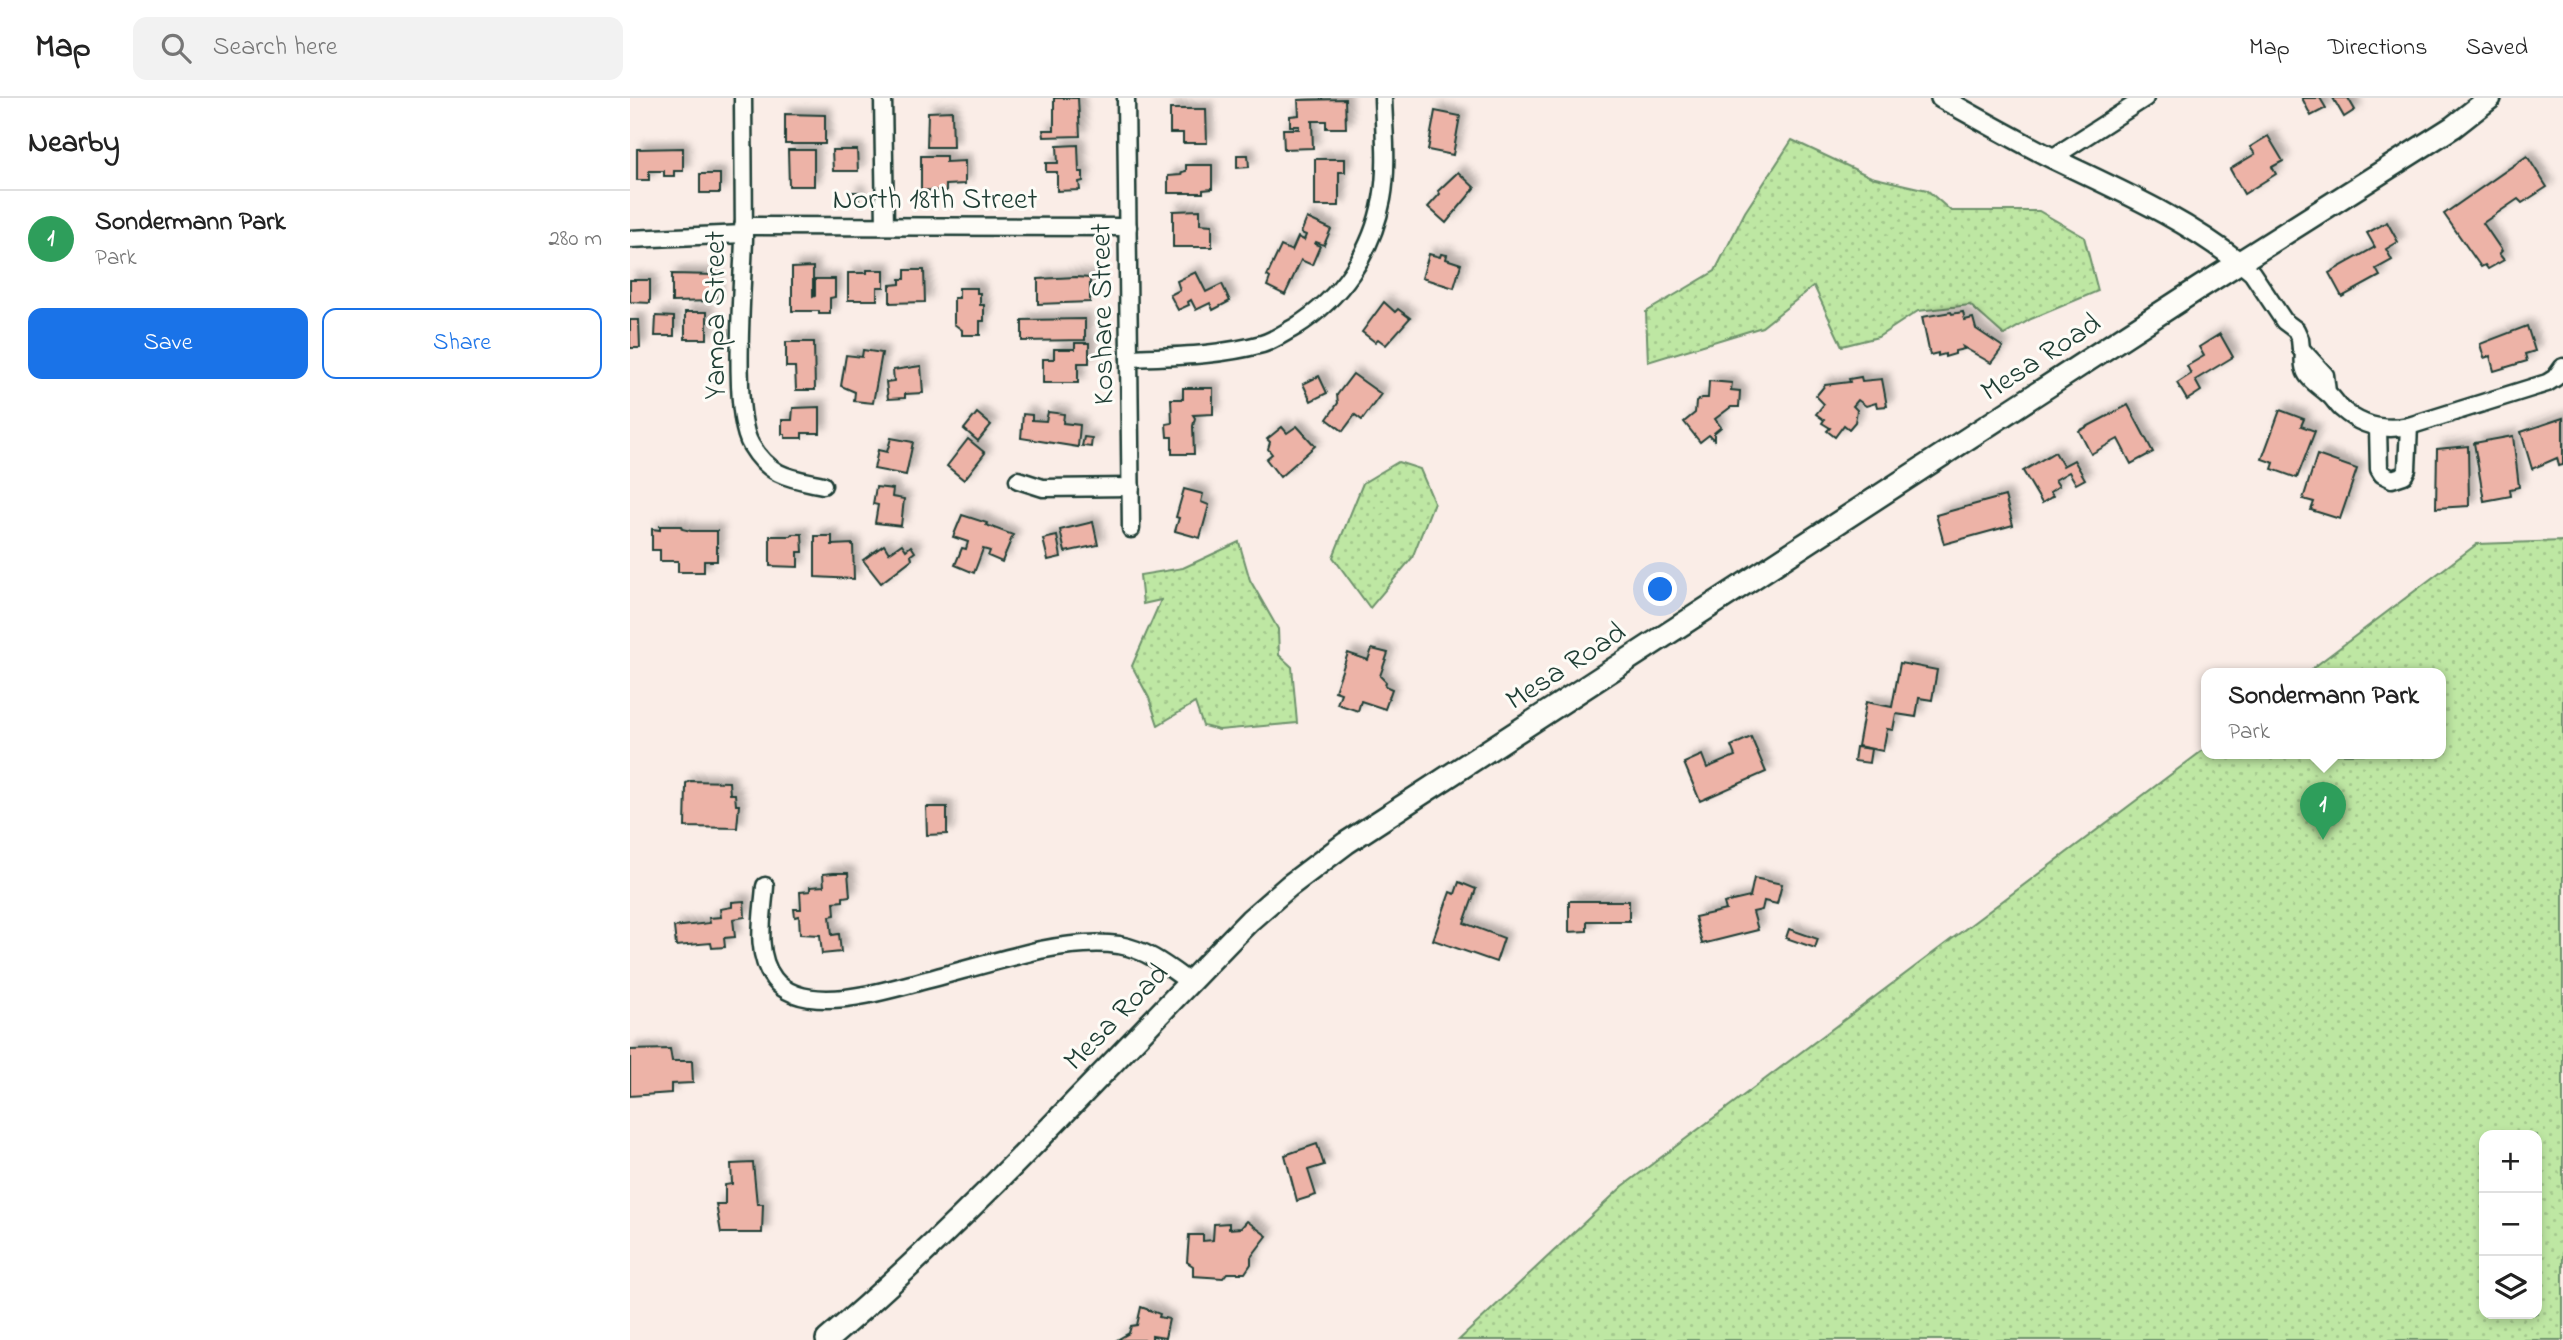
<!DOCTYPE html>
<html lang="en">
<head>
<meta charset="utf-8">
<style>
  :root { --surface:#fff; --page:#f2f2f2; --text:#222; --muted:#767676; --line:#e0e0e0; --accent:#1a73e8 }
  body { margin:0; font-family:"Indie Flower",sans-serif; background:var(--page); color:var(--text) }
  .controls { position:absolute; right:21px; bottom:21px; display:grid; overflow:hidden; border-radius:14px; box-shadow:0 4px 10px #0003 }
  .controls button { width:63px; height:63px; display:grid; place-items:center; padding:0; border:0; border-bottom:2px solid var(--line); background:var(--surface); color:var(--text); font:35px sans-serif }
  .you { position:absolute; left:1031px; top:492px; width:24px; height:24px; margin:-18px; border:5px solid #fff; border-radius:50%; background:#1a73e8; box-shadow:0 0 0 10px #1a73e833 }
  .badge { display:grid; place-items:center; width:46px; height:46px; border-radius:50%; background:var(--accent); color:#fff; font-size:23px; font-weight:700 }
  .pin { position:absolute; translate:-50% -58px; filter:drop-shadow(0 2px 4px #0008) }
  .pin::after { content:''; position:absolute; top:37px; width:24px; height:21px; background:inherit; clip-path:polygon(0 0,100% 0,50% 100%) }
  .popup { position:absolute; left:1571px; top:570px; width:245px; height:91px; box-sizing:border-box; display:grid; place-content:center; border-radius:14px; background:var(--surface); filter:drop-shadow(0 2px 5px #0005); font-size:23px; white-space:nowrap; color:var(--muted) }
  .popup b { font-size:26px; color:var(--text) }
  .popup::after { content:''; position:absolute; left:50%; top:100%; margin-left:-14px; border:14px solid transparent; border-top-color:var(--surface) }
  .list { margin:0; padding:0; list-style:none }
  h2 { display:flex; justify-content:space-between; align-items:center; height:91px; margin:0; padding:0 28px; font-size:30px }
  h2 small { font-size:23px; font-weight:400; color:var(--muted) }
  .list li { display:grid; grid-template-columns:46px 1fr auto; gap:21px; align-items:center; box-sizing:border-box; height:98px; padding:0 28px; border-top:2px solid var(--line) }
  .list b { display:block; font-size:26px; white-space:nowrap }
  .list p { margin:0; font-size:23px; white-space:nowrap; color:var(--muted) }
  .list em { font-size:23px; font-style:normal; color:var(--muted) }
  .actions { display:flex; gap:14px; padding:21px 28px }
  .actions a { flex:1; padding:16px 0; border:2px solid var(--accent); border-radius:14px; text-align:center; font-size:24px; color:var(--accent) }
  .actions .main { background:var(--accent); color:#fff }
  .icon { flex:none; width:38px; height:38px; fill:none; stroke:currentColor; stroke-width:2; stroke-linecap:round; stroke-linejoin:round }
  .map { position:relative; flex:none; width:1933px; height:1242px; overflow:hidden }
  header { display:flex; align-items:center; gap:42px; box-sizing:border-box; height:98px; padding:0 35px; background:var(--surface); border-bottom:2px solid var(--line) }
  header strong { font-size:33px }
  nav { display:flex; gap:38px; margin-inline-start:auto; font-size:24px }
  .search { width:490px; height:63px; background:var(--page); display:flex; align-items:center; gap:18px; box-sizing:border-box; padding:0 24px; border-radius:14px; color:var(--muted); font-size:26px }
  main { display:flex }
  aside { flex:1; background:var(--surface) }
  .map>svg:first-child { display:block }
  .green { fill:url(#green-dots); stroke:#6e926c; stroke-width:2; fill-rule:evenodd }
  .building { fill:#edb3a7; stroke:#1f3d34; stroke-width:2; filter:url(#shadow) }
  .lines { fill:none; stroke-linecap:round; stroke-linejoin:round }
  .minor-casing { stroke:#1f3d34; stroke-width:21 }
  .tertiary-casing { stroke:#1f3d34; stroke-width:24 }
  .secondary-casing { stroke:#1f3d34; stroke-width:26 }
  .minor { stroke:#fdfcf7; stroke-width:16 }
  .tertiary { stroke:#fdfcf7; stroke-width:19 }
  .secondary { stroke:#fdfcf7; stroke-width:21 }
  .labels { text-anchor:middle; stroke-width:6; stroke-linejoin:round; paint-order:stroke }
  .street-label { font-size:30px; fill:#1f3d34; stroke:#fdfcf7 }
</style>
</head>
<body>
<header>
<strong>Map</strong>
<div class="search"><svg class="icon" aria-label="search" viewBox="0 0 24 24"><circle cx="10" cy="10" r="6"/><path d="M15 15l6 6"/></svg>Search here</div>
<nav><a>Map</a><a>Directions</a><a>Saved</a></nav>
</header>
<main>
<aside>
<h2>Nearby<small></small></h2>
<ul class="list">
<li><span class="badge" style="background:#2e9e5b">1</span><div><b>Sondermann Park</b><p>Park</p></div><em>280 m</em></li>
</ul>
<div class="actions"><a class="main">Save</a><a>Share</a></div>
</aside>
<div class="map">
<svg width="1933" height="1242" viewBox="0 0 1933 1242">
  <defs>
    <pattern id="green-dots" width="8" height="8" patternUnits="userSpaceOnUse" patternTransform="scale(1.75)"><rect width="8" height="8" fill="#bee7a3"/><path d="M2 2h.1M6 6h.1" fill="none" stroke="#a3c78d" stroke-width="1.8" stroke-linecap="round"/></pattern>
    <filter id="shadow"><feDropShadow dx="6" dy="-6" stdDeviation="3.5" flood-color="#0004"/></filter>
  </defs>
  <rect width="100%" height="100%" fill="#faede7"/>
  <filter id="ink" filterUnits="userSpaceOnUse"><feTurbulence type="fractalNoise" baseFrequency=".0143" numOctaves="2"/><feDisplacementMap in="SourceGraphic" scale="14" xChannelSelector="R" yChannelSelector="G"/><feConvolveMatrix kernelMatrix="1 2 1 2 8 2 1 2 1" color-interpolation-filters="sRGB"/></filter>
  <g filter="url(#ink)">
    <!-- green -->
    <g class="green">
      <path d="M1162,42L1241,79L1297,92L1321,113H1409L1454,139L1468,193L1401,221L1374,237L1340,207L1288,213L1248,239L1212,248L1184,188L1132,229L1018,264L1016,214L1085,173L1115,114Z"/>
      <path d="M768,364L790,371L804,404L782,460L740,510L703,459L733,385Z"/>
      <path d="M1933,443V1242H829L993,1088L1576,650V656H1810V576H1675L1847,446ZM1907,1037V1216H1854V1037Z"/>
      <path d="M609,444L620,482L648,531L649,557L662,569L667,625L589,632L573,628L565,605L528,627L519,600L502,568L531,502L513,506L510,477L553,470Z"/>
    </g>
    <!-- building -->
    <g class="building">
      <path d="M424,0H448L450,38L414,39L413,32H424Z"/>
      <path d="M1672,0H1690L1696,10L1681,18Z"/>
      <path d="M1703,0H1718L1725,12L1714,19Z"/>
      <path d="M715,1L716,30H696V23H682L683,50L654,51L653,31H669V28H660V18L669,17L668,2Z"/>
      <path d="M540,11H576L577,45H553V35H540Z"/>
      <path d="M322,13L323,49H297L298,14Z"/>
      <path d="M805,13L830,18L823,57L798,52Z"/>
      <path d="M155,16L195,17V46H155Z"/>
      <path d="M1638,38L1653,63L1642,69L1646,76L1614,96L1600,71L1625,56L1620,49Z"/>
      <path d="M448,47L449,74H453V83L449,84L450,92L427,93V74H416V65H428L427,48Z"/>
      <path d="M53,50V73H44V78H34V73H19V82H7V51Z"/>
      <path d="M158,52H184V88H159Z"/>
      <path d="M202,52H227L228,73H203Z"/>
      <path d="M607,57H618L619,69L607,70Z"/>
      <path d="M291,58H316V64L335,63V86L316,87V93L291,92Z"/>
      <path d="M1897,58L1917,89L1892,105L1888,101L1853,125L1872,153L1869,156L1874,162L1858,171L1855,167L1851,169L1814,116Z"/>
      <path d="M685,61H715V74H709V108H685Z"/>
      <path d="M556,67H582V91L573,92V95H538V78L551,77L552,74L556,73Z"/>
      <path d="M828,74L845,90L816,125L798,109L810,96L808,93Z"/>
      <rect x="70" y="76" width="20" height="19"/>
      <path d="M222,94H228L229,102H222Z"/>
      <path d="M570,112V126L582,127V149H543V113Z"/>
      <path d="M677,120L701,131L694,147L686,144L685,146L690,148L682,167L671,162L655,197L637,188L640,180L637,178L651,148L662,153L668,139L674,142L676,137L671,135Z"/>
      <path d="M1757,124L1768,144L1756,151L1762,162L1746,171L1750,178L1712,199L1699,175L1745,149L1737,135Z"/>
      <path d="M799,156L810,159L811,156L817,157L816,161L831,166L824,190L792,180Z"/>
      <path d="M183,169V199L185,198V181H205V199L200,200V216H189V213H162V170Z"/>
      <path d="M237,172H254V189H247V202H218V175H237Z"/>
      <path d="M275,172H294L295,204L260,205V187L270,186V181H275Z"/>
      <path d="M566,174L576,194L592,186L600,203L583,212L580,205L566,212L561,202L558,204L559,207L548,212L540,197L550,192L547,183Z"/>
      <path d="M42,176L86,177V203L42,204Z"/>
      <path d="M446,179L460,180V204L408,206V181Z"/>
      <path d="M0,182H20V205L0,204Z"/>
      <path d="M329,190H347V195H350V207H354V223H350V237H332V232L324,226V200H329Z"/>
      <path d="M754,204L765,214L768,211L780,220L756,247L748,241L745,244L732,234Z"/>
      <rect x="55" y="214" width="22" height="27"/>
      <path d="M1321,214L1322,216L1333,214L1335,222L1343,220L1346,231L1373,249L1361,265L1333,249L1334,251L1325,253V256L1315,259V256L1308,258V255L1300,257L1292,219Z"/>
      <path d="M26,218L44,219V238H25Z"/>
      <path d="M455,221V242L392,243V222Z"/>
      <path d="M0,222H9L10,250H0Z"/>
      <path d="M1897,228L1905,253L1895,256L1897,263L1864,273L1860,258L1854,260L1850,246Z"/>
      <path d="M1590,236L1603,259L1565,282L1571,293L1557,302L1547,285L1561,276L1557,268L1574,258L1569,249Z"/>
      <path d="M156,244H184L185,292H166L165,269H156Z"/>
      <path d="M445,245H459V265H448V285H413V261H424V251H445Z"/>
      <path d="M233,252L252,255L243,305L224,303L225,294L211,288L216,257L232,259Z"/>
      <path d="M291,268L293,295L275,296V300L258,301L256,284L264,283L263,272Z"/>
      <path d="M723,276L751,296L732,322L725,317L713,333L697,321L708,305L707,297Z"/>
      <path d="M689,278L697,295L681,303L673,286Z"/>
      <path d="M1231,279L1232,283L1252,281L1257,308L1247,309L1246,305L1236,308L1228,302L1223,308L1227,312L1225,324L1219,331L1214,327L1205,339L1197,333L1200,330L1192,325L1194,322L1186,316L1194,306L1186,298L1195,287L1220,284L1219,281Z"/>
      <path d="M1079,283L1102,285L1101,292L1110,293L1109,309H1101L1085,321L1091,329L1084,335V342L1079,337L1070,344L1054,324L1065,315L1066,304L1072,300H1078Z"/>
      <path d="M553,290H583V316L563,317L565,320L563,328L564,356H542V339H537L536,326L542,325L541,301H553Z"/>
      <path d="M1498,307L1523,354L1501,366L1488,341L1461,356L1449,333Z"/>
      <path d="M190,309V335H172V340H155V336H152V322H162L163,310Z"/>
      <path d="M1650,312L1674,321L1671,328L1685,333L1667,380L1642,371L1644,365L1632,361Z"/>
      <path d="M418,314L434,316L433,325L450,327L448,349L391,340L393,316L402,317V322L416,323Z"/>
      <path d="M347,315L361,327L348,343L334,331Z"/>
      <path d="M1933,320V367L1929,368L1927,360L1902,371L1891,334Z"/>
      <path d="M667,328L685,348L650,379L636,361L642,356L638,351L640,344L637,341L652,329L657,335Z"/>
      <path d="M1883,338L1889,389L1880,391L1881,398L1854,403L1844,345Z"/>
      <path d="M454,339L462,340L461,349L452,348Z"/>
      <path d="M261,340L283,344L276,377L244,371L248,352L257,354Z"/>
      <path d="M338,341L355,355L334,382L317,368Z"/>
      <path d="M1838,348L1839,408L1806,410L1807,351Z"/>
      <path d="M1425,354L1433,368L1444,362L1455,381L1446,386L1439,374L1425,382L1429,388L1420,394L1423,398L1412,405L1393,373Z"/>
      <path d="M1687,357L1727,371L1710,421L1681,412L1684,404L1673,401Z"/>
      <path d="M246,389L263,391L262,399L274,401L271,428L245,425L248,407L243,406Z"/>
      <path d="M554,391L573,396L571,404L579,407L570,440L545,433L549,420L546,419Z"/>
      <path d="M1375,398L1383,427L1314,446L1306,417Z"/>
      <path d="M332,417L357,425L356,427L383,437L372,464L358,458L360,453L353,451L344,475L325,467L332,450L336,451L338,444L323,439Z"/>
      <path d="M463,424L468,447L435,454L430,432Z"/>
      <path d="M30,428H51L52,431L61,433H87V463H74V474H48V463H30V452H22V431L30,432Z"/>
      <path d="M162,436H172L173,454H168V469L140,468V438H161Z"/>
      <path d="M185,438H202V447L223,446L224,481L185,479Z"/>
      <path d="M427,438L431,459L418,462L413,441Z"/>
      <path d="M272,446L276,452L281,448L285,454L281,457L282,461L251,485L233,462L254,447L259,455Z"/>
      <path d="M742,551L758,555L750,578L756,584L755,588L762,591L755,611L731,603L728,613L707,606L711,595L705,593L718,555L738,562Z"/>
      <path d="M1270,565L1307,572L1302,602L1289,600L1286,619L1266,616L1263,632L1257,631L1253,653L1228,648L1236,604L1262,609Z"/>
      <path d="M1121,639L1136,674L1070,703L1054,665L1072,657L1077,670L1105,658L1101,648Z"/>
      <path d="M1226,649L1241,651L1239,665L1224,663Z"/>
      <path d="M60,683L99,684L100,696H105L106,707H109L107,730L55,729L56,689V685Z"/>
      <path d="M296,709H317V736L297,737Z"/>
      <path d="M204,775H218L220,798L213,799V803L204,804L205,817L200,818L202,837L209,836L211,854L192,856L190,837L170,836L169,818L165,819L164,811H171L170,794L180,793V789L194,788L193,776Z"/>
      <path d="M1124,780L1152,786L1147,806L1134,803L1132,812L1123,814L1128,832L1072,846L1065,819L1096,812L1094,805L1120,799Z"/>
      <path d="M829,784L846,791L834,825L874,840L866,864L803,842L820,794L825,796Z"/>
      <path d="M114,803L115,819L103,821L105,839L94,840L95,849L82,850L81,845L46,848L44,829L80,825L79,820L91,819L90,811L102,809V804Z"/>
      <path d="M939,803H999V823H957V833L939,834Z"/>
      <path d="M1159,831L1188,841L1185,850L1156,840Z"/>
      <path d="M40,951L42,963H62L63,985L41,986V995L0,998V952Z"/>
      <path d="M687,1046L694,1067L678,1072L686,1097L667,1103L655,1057Z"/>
      <path d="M123,1065L127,1106H133L132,1135H91L86,1106H95V1087L102,1086L101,1066Z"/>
      <path d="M617,1123L637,1138L621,1159V1166L615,1175H597L593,1180L563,1178V1168L557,1164L559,1137H573V1143L583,1142L584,1126L599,1125V1131L611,1130Z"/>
      <path d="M511,1209L530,1216L529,1219L539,1221L535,1240L522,1238V1242H487L499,1235L501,1228L507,1227Z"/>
    </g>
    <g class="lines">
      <defs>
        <g id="minor">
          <path d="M113,0C113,47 114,93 114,140C113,185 101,314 121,347C140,379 160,380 193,387"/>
          <path d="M253,0L255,128"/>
          <path d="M496,0L501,431"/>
          <path d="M1422,60L1515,0"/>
          <path d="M113,128L498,129"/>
          <path d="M0,141L114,136"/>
          <path d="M1610,165L1622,175L1654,223L1666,232L1670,241L1671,251"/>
          <path d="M1671,251L1695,277L1697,294"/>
          <path d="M1674,256C1671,279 1683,283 1697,295C1703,299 1707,307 1712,311C1731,328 1754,333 1779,328L1917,285L1925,280L1933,269"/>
          <path d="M499,260C544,258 588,258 632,246C643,243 654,235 665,229C711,200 742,155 752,101C758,69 754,33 753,0"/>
          <path d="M1748,330L1749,371L1752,376L1762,381L1774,377L1777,371L1779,328"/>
          <path d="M388,382L413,390L501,389"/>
          <path d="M135,788C133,817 124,855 144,881C156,897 179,901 197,901C225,901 254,893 281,886C324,875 367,862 410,852C435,847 463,843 489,847C517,852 537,868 559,884"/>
        </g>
        <path id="tertiary" d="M1311,0C1348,20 1386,42 1424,61C1488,92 1554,120 1610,165"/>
        <path id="secondary" d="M197,1242C348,1113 481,964 620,822L659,788L716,745L1569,190L1823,29L1860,0"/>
      </defs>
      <!-- minor casing -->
      <use href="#minor" class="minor-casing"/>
      <!-- tertiary casing -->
      <use href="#tertiary" class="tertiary-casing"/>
      <!-- secondary casing -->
      <use href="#secondary" class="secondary-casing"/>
      <!-- minor -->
      <use href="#minor" class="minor"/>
      <!-- tertiary -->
      <use href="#tertiary" class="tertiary"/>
      <!-- secondary -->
      <use href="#secondary" class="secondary"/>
    </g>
  </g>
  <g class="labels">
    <!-- street labels -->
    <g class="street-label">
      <text x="305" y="110">North 18th Street</text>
      <text transform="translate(471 216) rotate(-91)" y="10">Koshare Street</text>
      <text transform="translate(84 217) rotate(-90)" y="10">Yampa Street</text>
      <text transform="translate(1410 258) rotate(-33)" y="10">Mesa Road</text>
      <text transform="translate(935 567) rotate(-33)" y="10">Mesa Road</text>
      <text transform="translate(485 918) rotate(-46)" y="10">Mesa Road</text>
    </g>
  </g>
</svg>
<div class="controls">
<button>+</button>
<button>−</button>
<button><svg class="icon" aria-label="layers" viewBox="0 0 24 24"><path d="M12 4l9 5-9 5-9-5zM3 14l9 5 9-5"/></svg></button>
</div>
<div class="you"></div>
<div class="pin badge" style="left:1693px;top:742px;background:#2e9e5b">1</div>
<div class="popup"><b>Sondermann Park</b>Park</div>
</div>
</main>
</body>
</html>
